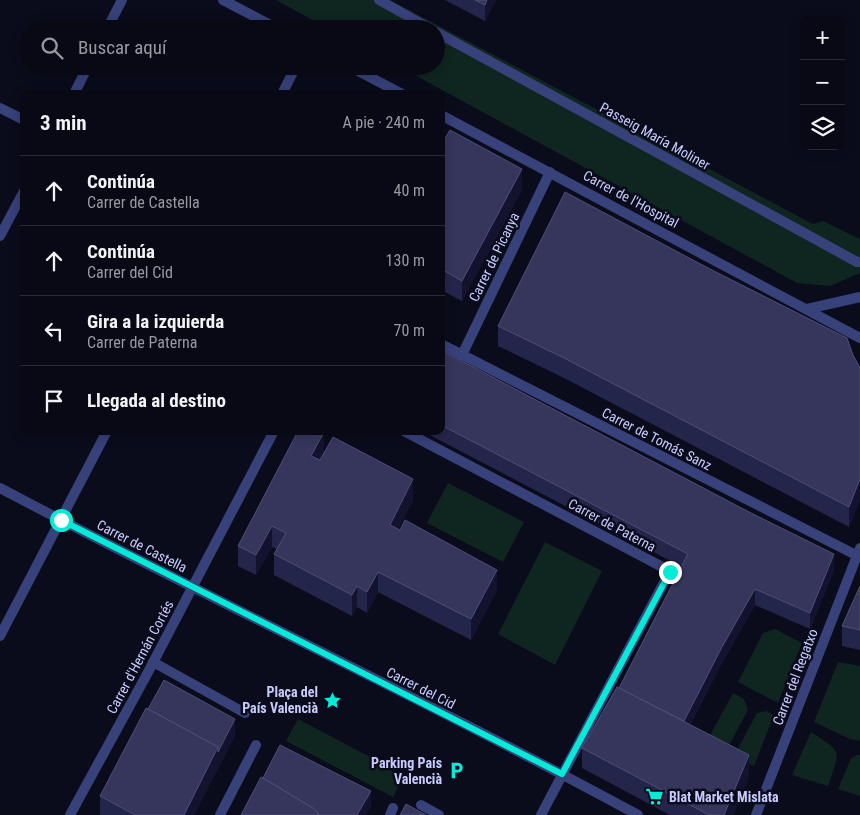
<!DOCTYPE html>
<html lang="es">
<head>
<meta charset="utf-8">
<style>
  :root { --surface:#080914; --page:#11121d; --text:#f1f3f6; --muted:#989aa0; --line:#292a34 }
  body { margin:0; font-family:"Roboto Condensed",sans-serif; background:var(--page); color:var(--text) }
  .controls { position:absolute; right:15px; top:15px; display:grid; overflow:hidden; border-radius:10px; box-shadow:0 2px 12px #0003 }
  .controls button { width:45px; height:45px; display:grid; place-items:center; padding:0; border:0; border-bottom:1px solid var(--line); background:var(--surface); color:var(--text); font:25px sans-serif }
  .stop { position:absolute; width:15px; height:15px; margin:-11px; border:4px solid #04ecd7; border-radius:50%; background:#fff }
  .stop.end { background:#04ecd7; border-color:#fff; box-shadow:0 1px 5px #0008 }
  .list { margin:0; padding:0; list-style:none }
  h2 { display:flex; justify-content:space-between; align-items:center; height:65px; margin:0; padding:0 20px; font-size:21px }
  h2 small { font-size:16px; font-weight:400; color:var(--muted) }
  .list li { display:grid; grid-template-columns:32px 1fr auto; gap:15px; align-items:center; box-sizing:border-box; height:70px; padding:0 20px; border-top:1px solid var(--line) }
  .list b { display:block; font-size:19px; white-space:nowrap }
  .list p { margin:0; font-size:16px; white-space:nowrap; color:var(--muted) }
  .list em { font-size:16px; font-style:normal; color:var(--muted) }
  .icon { flex:none; width:28px; height:28px; fill:none; stroke:currentColor; stroke-width:2; stroke-linecap:round; stroke-linejoin:round }
  .map { position:relative; flex:none; width:860px; height:815px; overflow:hidden }
  .search { position:absolute; background:var(--surface); box-shadow:0 2px 12px #0003; left:20px; top:20px; width:425px; height:55px; display:flex; align-items:center; gap:12px; box-sizing:border-box; padding:0 18px; border-radius:28px; color:var(--muted); font-size:19px }
  .panel { position:absolute; background:var(--surface); box-shadow:0 2px 12px #0003; left:20px; top:90px; width:425px; height:345px; border-radius:10px }
  .map>svg:first-child { display:block }
  .green { fill:#0f2520 }
  .lines { fill:none; stroke-linecap:round; stroke-linejoin:round }
  .lane { stroke:#37417a; stroke-width:10 }
  .street { stroke:#37417a; stroke-width:10 }
  .wall { fill:#24254a }
  .shaded-wall { fill:#13132f }
  .building { fill:#36365d; stroke:#4c4e76 }
  .route { stroke:#04ecd7; stroke-width:6 }
  .labels { text-anchor:middle; stroke-width:5; stroke-linejoin:round; paint-order:stroke }
  .street-label { font-size:14px; fill:#c7cbfe; stroke:#0b0c1b }
  .poi-label { font-size:14px; font-weight:bold; fill:#c7cbfe; stroke:#0b0c1b; text-anchor:end }
</style>
</head>
<body>
<div class="map">
<svg width="860" height="815" viewBox="0 0 860 815">
  <rect width="100%" height="100%" fill="#0b0c1b"/>
  <!-- green -->
  <g class="green">
    <path d="M276,0H390L813,224L823,221L860,239V273L830,286L797,283L398,66H436V29H329Z"/>
    <path d="M448,483L524,522L503,562L427,523Z"/>
    <path d="M545,542L602,571L555,665L498,634Z"/>
    <path d="M775,629L802,643L778,703L738,682L763,633Z"/>
    <path d="M838,662L860,666V741L850,739L814,722Z"/>
    <path d="M733,693L744,699L748,710L726,751L707,741Z"/>
    <path d="M767,711L774,715L754,766L734,756L757,713Z"/>
    <path d="M298,719L404,775L393,797L286,741Z"/>
    <path d="M811,732C844,754 840,749 828,786L792,775Z"/>
    <path d="M857,755H860V796L838,789L851,758Z"/>
  </g>
  <g class="lines">
    <!-- lane -->
    <g class="lane">
      <path d="M153,662L245,713"/>
      <path d="M421,805L439,815"/>
    </g>
    <!-- street -->
    <g class="street">
      <path d="M223,0L278,29"/>
      <path d="M379,0L431,29"/>
      <path d="M107,29L122,0"/>
      <path d="M436,32L837,251L857,262H860"/>
      <path d="M349,66L402,94"/>
      <path d="M74,94L88,66"/>
      <path d="M282,94L296,66"/>
      <path d="M0,108L24,120"/>
      <path d="M441,115L860,338"/>
      <path d="M0,236L24,191"/>
      <path d="M807,309L860,297"/>
      <path d="M441,344L860,557"/>
      <path d="M462,355L550,172"/>
      <path d="M404,431L670,571L541,815"/>
      <path d="M0,488C211,600 428,701 638,815"/>
      <path d="M0,636L107,431"/>
      <path d="M70,815L146,676L274,431"/>
      <path d="M220,815L256,745"/>
      <path d="M390,815L393,808"/>
      <path d="M756,815L860,548"/>
    </g>
  </g>
  <!-- wall -->
  <g class="wall">
    <path d="M445,0H496L485,21Z"/>
    <path d="M441,145L522,190L462,301L441,290Z"/>
    <path d="M498,326L853,355L860,368V500L849,527L564,378L498,346Z"/>
    <path d="M441,350L834,570L810,629L755,605L722,663L690,725L749,776L733,815H670L582,768V748L619,688L682,567L422,431H441Z"/>
    <path d="M324,452L319,460L413,500L398,529L497,590L471,640L378,592L367,613L357,607L352,616L274,575V554L277,549L272,547L256,575L238,566V546Z"/>
    <path d="M860,586V650L842,646V626Z"/>
    <path d="M235,735L194,815H100V796Z"/>
  </g>
  <!-- shaded-wall -->
  <g class="shaded-wall">
    <path d="M487,0H496L485,21V5Z"/>
    <path d="M522,169V190L462,301V281Z"/>
    <path d="M324,432V452L311,476V456Z"/>
    <path d="M413,479V500L390,546V525Z"/>
    <path d="M860,479V500L849,527V507Z"/>
    <path d="M272,526V547L256,575V555Z"/>
    <path d="M834,554V570L810,629V613Z"/>
    <path d="M497,570V590L471,640V619Z"/>
    <path d="M378,572V592L367,613V592Z"/>
    <path d="M357,586V607L352,616V595Z"/>
    <path d="M755,589V605L722,663L682,740V724L722,647Z"/>
    <path d="M235,719V735L194,815H184L218,747Z"/>
    <path d="M749,755V776L733,815H724Z"/>
    <path d="M371,791V807L366,815H357Z"/>
  </g>
  <!-- building -->
  <g class="building">
    <path d="M475,0H487L485,5Z"/>
    <path d="M450,130L522,169L462,281L441,269V145Z"/>
    <path d="M565,192L708,268L847,338L853,355L860,368V479L849,507L564,358L498,326Z"/>
    <path d="M441,350L751,513L834,554L810,613L755,589L722,647L684,721L619,688L688,554L441,425Z"/>
    <path d="M298,431L324,432L311,456L320,460L333,437L413,479L390,525L400,530L405,520L497,570L471,619L378,572L367,592L357,586L352,595L274,554L286,533L272,526L256,555L238,546Z"/>
    <path d="M860,586V630L842,626Z"/>
    <path d="M164,680L235,719L218,752V747L148,709Z"/>
    <path d="M617,687L749,755L724,815H709L582,748Z"/>
    <path d="M146,708L218,747L184,815H135L100,796Z"/>
    <path d="M280,745L371,791L357,815H320L313,808L263,778Z"/>
    <path d="M261,777L313,808L320,815H241Z"/>
    <path d="M406,804L426,815H400Z"/>
  </g>
  <g class="lines">
    <!-- route -->
    <path class="route" d="M61,520L562,774L670,572"/>
  </g>
  <!-- icons -->
  <defs>
    <symbol id="sight-bare" viewBox="-9 -9 18 18"><path d="M0-6L1.8-2.2L6-1.7L2.9 1.2L3.7 5.4L0 3.3L-3.7 5.4L-2.9 1.2L-6-1.7L-1.8-2.2Z" fill="#04ecd7" stroke="#0b0c1b" stroke-width="2.5" paint-order="stroke"/></symbol>
    <symbol id="parking-bare" viewBox="-9 -9 18 18"><path d="M-3.5-5.5H1a3.5 3.5 0 0 1 0 7H-1V5.5H-3.5ZM-1-3.4V-.6H.8a1.4 1.4 0 0 0 0-2.8Z" fill="#04ecd7" stroke="#0b0c1b" stroke-width="2.5" paint-order="stroke"/></symbol>
    <symbol id="supermarket-bare" viewBox="-9 -9 18 18"><path d="M-6-5.5h2.5l.6 2H6L4.5 2H-2.5L-4.4-4H-6ZM-1.5 3.2a1.3 1.3 0 1 0 .1 0ZM3 3.2a1.3 1.3 0 1 0 .1 0Z" fill="#04ecd7" stroke="#0b0c1b" stroke-width="2.5" paint-order="stroke"/></symbol>
  </defs>
  <g fill-rule="evenodd">
    <use href="#sight-bare" x="320" y="688" width="25" height="25"/>
    <use href="#parking-bare" x="444" y="758" width="25" height="25"/>
    <use href="#supermarket-bare" x="642" y="784" width="25" height="25"/>
  </g>
  <g class="labels">
    <!-- street labels -->
    <g class="street-label">
      <text transform="translate(655 136) rotate(29)" y="5">Passeig María Moliner</text>
      <text transform="translate(631 199) rotate(28)" y="5">Carrer de l'Hospital</text>
      <text transform="translate(494 257) rotate(-64)" y="5">Carrer de Picanya</text>
      <text transform="translate(657 439) rotate(27)" y="5">Carrer de Tomás Sanz</text>
      <text transform="translate(612 525) rotate(28)" y="5">Carrer de Paterna</text>
      <text transform="translate(142 546) rotate(27)" y="5">Carrer de Castella</text>
      <text transform="translate(140 657) rotate(-62)" y="5">Carrer d'Hernán Cortés</text>
      <text transform="translate(795 677) rotate(-69)" y="5">Carrer del Regatxo</text>
      <text transform="translate(421 688) rotate(27)" y="5">Carrer del Cid</text>
    </g>
    <!-- poi labels -->
    <g class="poi-label">
      <text x="318" y="697">Plaça del<tspan x="318" dy="16">País Valencià</tspan></text>
      <text x="442" y="768">Parking País<tspan x="442" dy="16">Valencià</tspan></text>
      <text x="669" y="802" text-anchor="start">Blat Market Mislata</text>
    </g>
  </g>
</svg>
<div class="controls">
<button>+</button>
<button>−</button>
<button><svg class="icon" aria-label="layers" viewBox="0 0 24 24"><path d="M12 4l9 5-9 5-9-5zM3 14l9 5 9-5"/></svg></button>
</div>
<div class="stop" style="left:61px;top:520px"></div>
<div class="stop end" style="left:670px;top:572px"></div>
<div class="search"><svg class="icon" aria-label="search" viewBox="0 0 24 24"><circle cx="10" cy="10" r="6"/><path d="M15 15l6 6"/></svg>Buscar aquí</div>
<section class="panel">
<h2>3 min<small>A pie · 240 m</small></h2>
<ul class="list">
<li><svg class="icon" aria-label="ahead" viewBox="0 0 24 24"><path d="M12 20V5M6 11l6-6 6 6"/></svg><div><b>Continúa</b><p>Carrer de Castella</p></div><em>40 m</em></li>
<li><svg class="icon" aria-label="ahead" viewBox="0 0 24 24"><path d="M12 20V5M6 11l6-6 6 6"/></svg><div><b>Continúa</b><p>Carrer del Cid</p></div><em>130 m</em></li>
<li><svg class="icon" aria-label="left" viewBox="0 0 24 24"><path d="M17 20v-9H6M10 6l-5 5 5 5"/></svg><div><b>Gira a la izquierda</b><p>Carrer de Paterna</p></div><em>70 m</em></li>
<li><svg class="icon" aria-label="arrive" viewBox="0 0 24 24"><path d="M6 21V4h12l-3 4 3 4H6"/></svg><div><b>Llegada al destino</b></div></li>
</ul>
</section>
</div>
</body>
</html>
